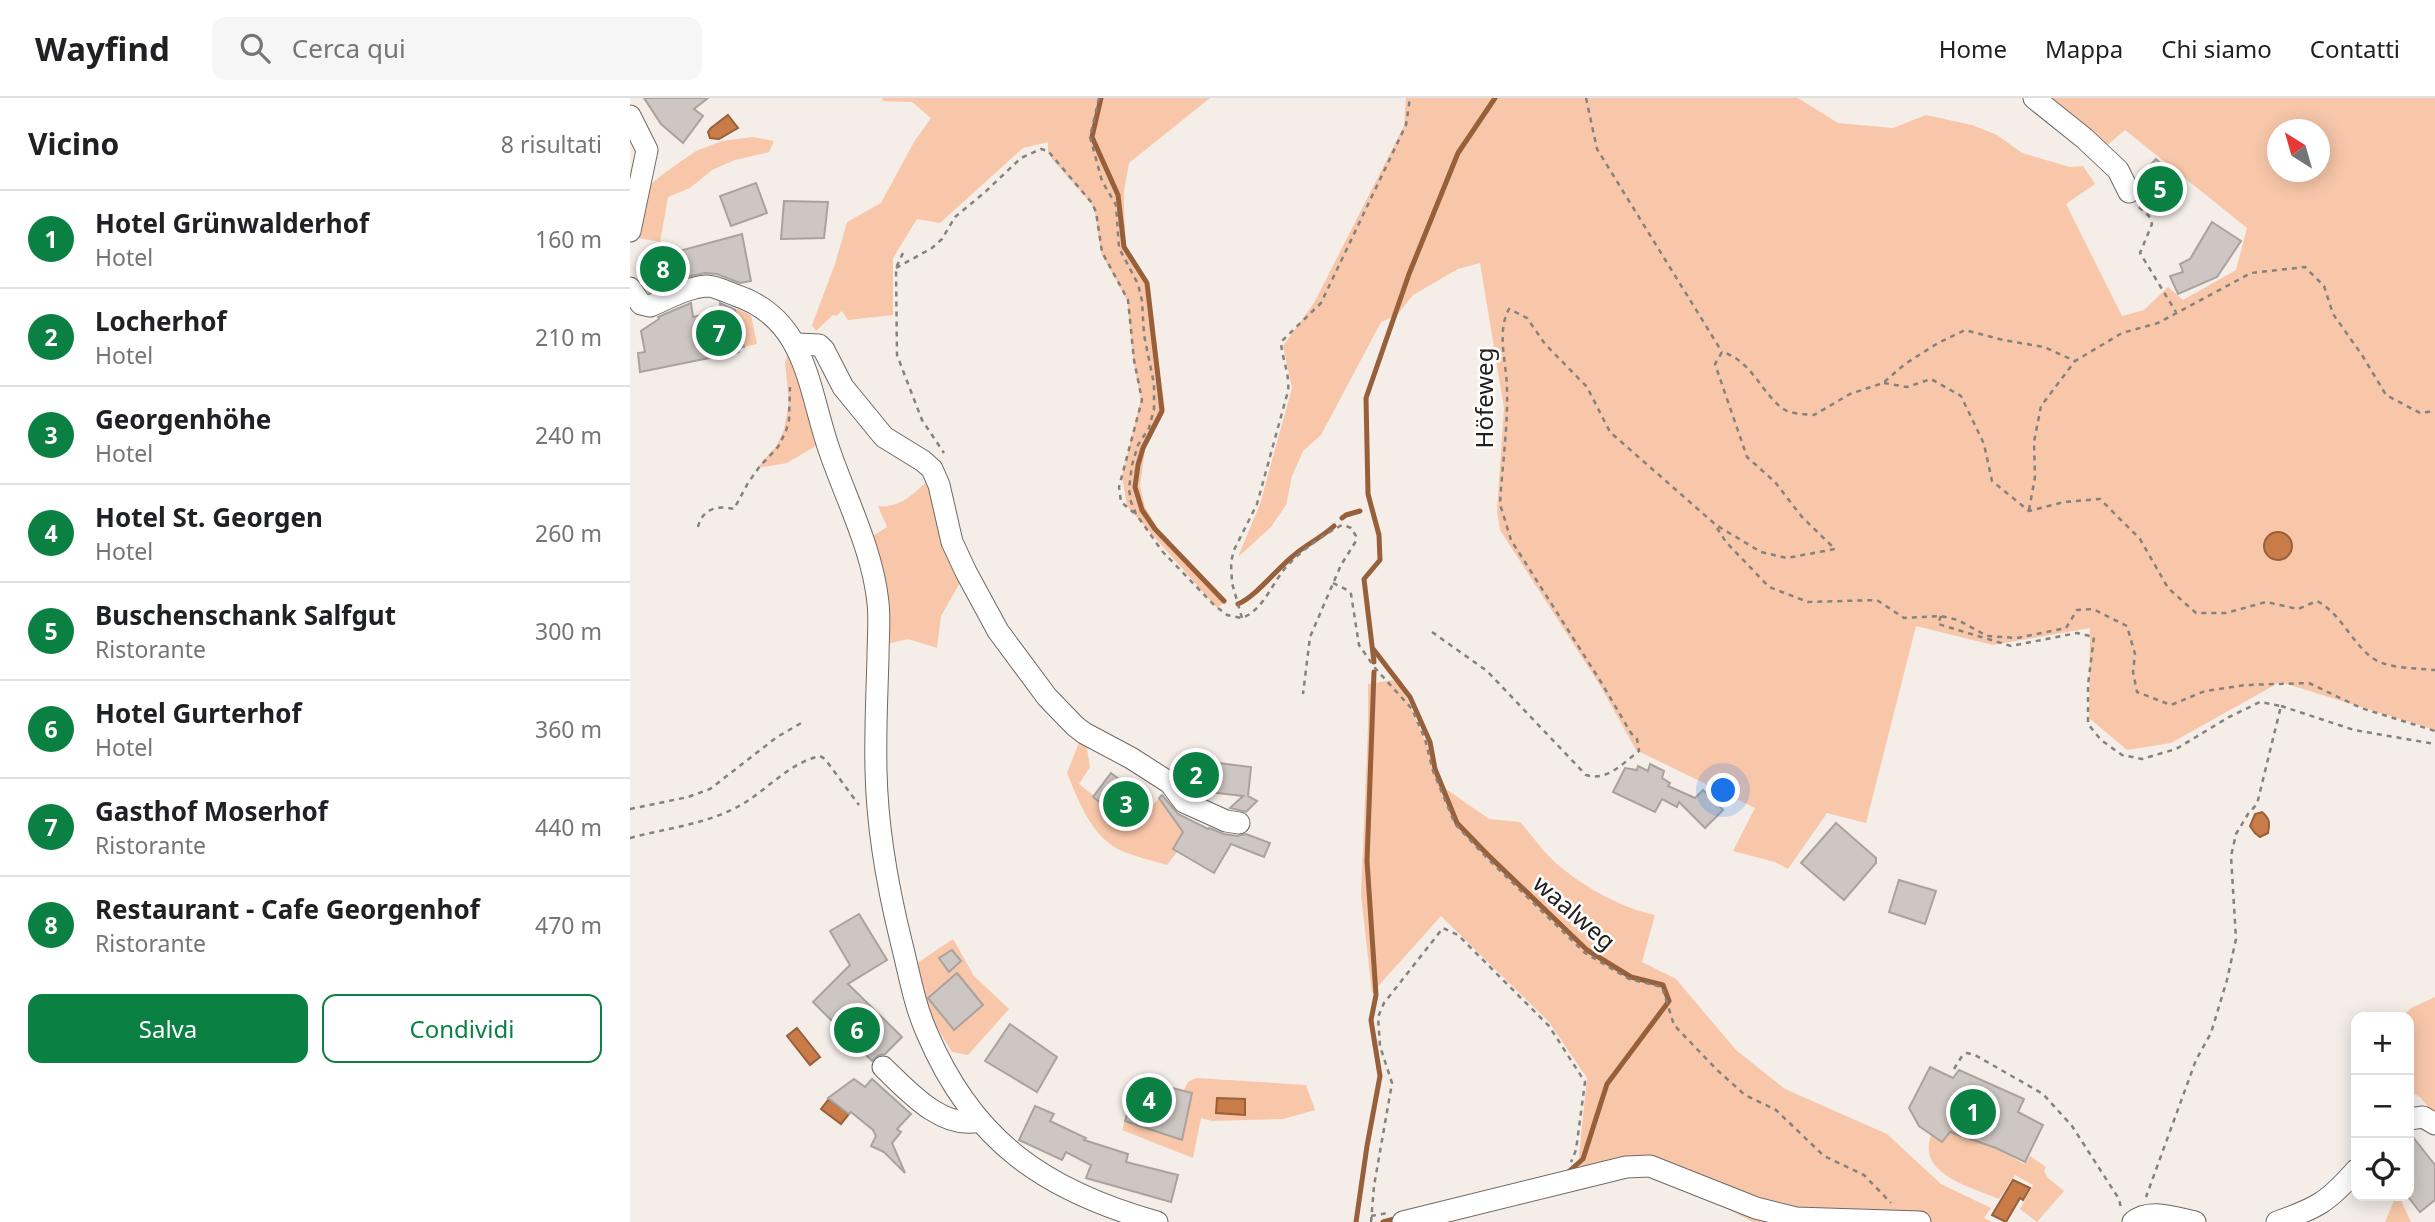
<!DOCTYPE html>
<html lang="it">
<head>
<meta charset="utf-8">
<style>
  :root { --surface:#fff; --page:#f6f6f6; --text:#202124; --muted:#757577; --line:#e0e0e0; --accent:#0b8043 }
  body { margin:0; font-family:"Noto Sans",sans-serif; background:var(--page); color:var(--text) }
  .controls { position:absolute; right:21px; bottom:21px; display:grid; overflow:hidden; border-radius:14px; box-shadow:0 4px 18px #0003 }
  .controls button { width:63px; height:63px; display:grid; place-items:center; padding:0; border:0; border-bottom:2px solid var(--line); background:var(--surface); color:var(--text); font:35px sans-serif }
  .compass { position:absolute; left:1637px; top:21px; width:63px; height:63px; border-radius:50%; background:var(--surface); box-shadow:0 4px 18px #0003; rotate:323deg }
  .you { position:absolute; left:1094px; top:693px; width:24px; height:24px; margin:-18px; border:5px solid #fff; border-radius:50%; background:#1a73e8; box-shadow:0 0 0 10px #1a73e833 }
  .badge { display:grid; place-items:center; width:46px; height:46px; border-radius:50%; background:var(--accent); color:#fff; font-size:23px; font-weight:700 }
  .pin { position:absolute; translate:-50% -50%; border:4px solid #fff; box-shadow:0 2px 7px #0006 }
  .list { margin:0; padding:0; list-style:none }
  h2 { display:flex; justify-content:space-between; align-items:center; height:91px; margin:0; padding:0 28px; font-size:30px }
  h2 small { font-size:23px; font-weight:400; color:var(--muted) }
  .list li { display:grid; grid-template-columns:46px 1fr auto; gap:21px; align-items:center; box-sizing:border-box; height:98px; padding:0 28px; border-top:2px solid var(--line) }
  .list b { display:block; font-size:26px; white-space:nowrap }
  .list p { margin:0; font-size:23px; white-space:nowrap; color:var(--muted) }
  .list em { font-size:23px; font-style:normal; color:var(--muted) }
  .actions { display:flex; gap:14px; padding:21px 28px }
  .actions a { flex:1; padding:16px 0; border:2px solid var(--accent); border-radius:14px; text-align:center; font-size:24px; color:var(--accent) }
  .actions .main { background:var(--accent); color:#fff }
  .icon { flex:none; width:38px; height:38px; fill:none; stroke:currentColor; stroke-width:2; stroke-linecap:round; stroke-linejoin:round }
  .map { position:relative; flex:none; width:1805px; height:1124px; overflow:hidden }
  header { display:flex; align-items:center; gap:42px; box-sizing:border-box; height:98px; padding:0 35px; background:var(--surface); border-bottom:2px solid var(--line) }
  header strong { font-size:33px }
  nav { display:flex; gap:38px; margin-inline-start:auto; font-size:24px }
  .search { width:490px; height:63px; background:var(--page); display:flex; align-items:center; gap:18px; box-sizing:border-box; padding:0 24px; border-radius:14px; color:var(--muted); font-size:26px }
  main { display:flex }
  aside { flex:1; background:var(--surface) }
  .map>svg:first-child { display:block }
  .green { fill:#f8c7a9; fill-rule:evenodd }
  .water { fill:#c97c47; stroke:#97603b; stroke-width:2 }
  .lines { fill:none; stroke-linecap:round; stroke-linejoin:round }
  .stream { stroke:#97603b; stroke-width:5 }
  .building { fill:#cdc6c2; stroke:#a9a29e; stroke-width:2 }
  .minor-casing { stroke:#6f6965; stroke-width:23 }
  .path { stroke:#85817d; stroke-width:2.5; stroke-dasharray:5 5; stroke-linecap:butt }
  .minor { stroke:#fff; stroke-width:21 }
  .labels { text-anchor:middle; stroke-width:5; stroke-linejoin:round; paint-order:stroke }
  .street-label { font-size:24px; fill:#22201e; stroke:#fff }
</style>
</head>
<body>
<header>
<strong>Wayfind</strong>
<div class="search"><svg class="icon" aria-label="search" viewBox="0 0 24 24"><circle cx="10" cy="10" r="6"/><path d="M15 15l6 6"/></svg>Cerca qui</div>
<nav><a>Home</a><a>Mappa</a><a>Chi siamo</a><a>Contatti</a></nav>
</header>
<main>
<aside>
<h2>Vicino<small>8 risultati</small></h2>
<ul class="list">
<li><span class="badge">1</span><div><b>Hotel Grünwalderhof</b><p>Hotel</p></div><em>160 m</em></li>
<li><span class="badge">2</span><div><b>Locherhof</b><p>Hotel</p></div><em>210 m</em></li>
<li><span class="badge">3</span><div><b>Georgenhöhe</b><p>Hotel</p></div><em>240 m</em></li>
<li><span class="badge">4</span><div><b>Hotel St. Georgen</b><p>Hotel</p></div><em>260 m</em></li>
<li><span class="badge">5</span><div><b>Buschenschank Salfgut</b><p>Ristorante</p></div><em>300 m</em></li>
<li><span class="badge">6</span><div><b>Hotel Gurterhof</b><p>Hotel</p></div><em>360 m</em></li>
<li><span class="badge">7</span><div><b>Gasthof Moserhof</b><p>Ristorante</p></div><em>440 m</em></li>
<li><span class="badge">8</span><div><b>Restaurant - Cafe Georgenhof</b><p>Ristorante</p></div><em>470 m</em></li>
</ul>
<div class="actions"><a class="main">Salva</a><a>Condividi</a></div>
</aside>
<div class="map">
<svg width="1805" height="1124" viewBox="0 0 1805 1124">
  <rect width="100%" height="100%" fill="#f4ede8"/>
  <!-- green -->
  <g class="green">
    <path d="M253,0H580L499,65L494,93V112L496,147L518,182L535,311L515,351L510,388L515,409L527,429L539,445L597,502L587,510L497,408L492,378L511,302L503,260L497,202L471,155L465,114L461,105L422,61L418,53V44L393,50L310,125L287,121L263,160V217L218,222L212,213L206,218L203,217L186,233L182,227L205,166L217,124L251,105L284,44L301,20L282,4L252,3Z"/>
    <path d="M776,0H1168L1208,25L1263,30L1296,17L1342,27L1367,37L1392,55L1440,69L1453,68L1465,86L1436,106L1492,218L1514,212L1538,189L1553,202L1606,172L1617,130L1495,32L1467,56L1421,2L1422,0H1805V632L1650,584L1541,645L1497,652L1459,620L1460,530L1363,547L1286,528L1236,725L1197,715L1158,771L1145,764L1103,753L1125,710L1006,652L971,589L870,432L867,413L874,310L850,165L828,171L783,197L767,217L751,224L691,337L673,353L662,378L656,407L641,429L608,459L630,406L662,290L653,248L684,205L774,28ZM1647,32H1689V74H1647Z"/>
    <path d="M123,39L144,43L139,54L105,62L82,72L60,90L38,99L30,144L4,139L13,93L33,76L66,53L92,43Z"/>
    <path d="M105,210L121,217L127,246L114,249Z"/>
    <path d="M160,251L186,348L157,365L127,370L147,347L154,332L159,303L155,265Z"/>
    <path d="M303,378L336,474L311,518L307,550L278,541L248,548L233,444L257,429L248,408C272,411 286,393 303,378Z"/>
    <path d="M763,582L773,591L816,691L859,721L890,724C902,737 913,754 927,766C954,789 991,810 1025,817L1012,864L1046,881L1106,952L1155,991L1257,1036L1311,1086L1361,1110L1354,1120L1362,1124H1123L1042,1082L948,1068L957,980L919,924L811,818L742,895L731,797L738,628V586Z"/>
    <path d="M450,642L461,649L457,651L460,669L449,686L503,729L529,700L553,734L543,751L547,754L537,767C523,763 508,759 494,754C462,741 449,704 437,675Z"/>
    <path d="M323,841L344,878L379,911L338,957L322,954L297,913L283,868Z"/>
    <path d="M1805,899V1018L1791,1000L1779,992V919H1772L1781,910Z"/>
    <path d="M566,980L676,987L685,1012L653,1021L582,1023L571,1020L563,1060L492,1032L495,1023L551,1042L562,995L554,992L558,984Z"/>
    <path d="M1320,1034L1366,1050L1394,1066L1400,1058L1416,1069L1414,1073L1418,1080L1434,1093L1407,1124L1390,1111L1403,1087L1385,1077L1369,1101C1348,1092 1300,1079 1299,1053C1298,1048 1300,1041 1301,1036L1312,1044Z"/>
    <path d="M1766,1098H1769L1781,1124H1755Z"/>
  </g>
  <!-- water -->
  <g class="water">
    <path d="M98,17L108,30L89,41L80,40L78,34L81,30Z"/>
    <circle cx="1648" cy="448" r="14"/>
    <path d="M1632,714C1640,721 1640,725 1638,735L1630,739L1625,735L1620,728L1625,716Z"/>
    <path d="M167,930L190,959L180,967L157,938Z"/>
    <path d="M587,1000L615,1001V1017L586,1015Z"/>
    <path d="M199,1001L219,1016L211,1026L191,1011Z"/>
    <path d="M1383,1082L1400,1090L1393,1102L1390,1100L1376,1124L1362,1117Z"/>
  </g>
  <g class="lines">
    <!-- stream -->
    <g class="stream">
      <path d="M471,0L462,39L488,97L494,149L517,185L532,313L513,350L508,367L505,389L512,412L525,431L594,503"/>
      <path d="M712,420L716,417L730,413"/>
      <path d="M608,506C626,498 646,472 663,458C675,447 691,440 704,428"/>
      <path d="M744,552L780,599L800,644L805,671L827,725L858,757L957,852L1001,879L1033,887L1039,903L977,986L953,1061L936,1076"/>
      <path d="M744,564L734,481L750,462L749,437L738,396L736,300L779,176L828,55L865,0"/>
      <path d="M726,1124L737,1048L750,978L741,922L746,897L737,763L744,574"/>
      <path d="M753,1124L768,1120"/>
    </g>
  </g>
  <!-- building -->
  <g class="building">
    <path d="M14,0H78L64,11L73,18L53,45L31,26Z"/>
    <path d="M1526,61L1553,86L1526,114L1511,99V90L1520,81L1513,75Z"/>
    <path d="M126,85L137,115L101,128L90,98Z"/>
    <path d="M154,103L198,104L194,140L151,141Z"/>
    <path d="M1582,124L1611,143L1587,179L1548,196L1540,178L1553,174L1550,166L1560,161Z"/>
    <path d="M112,136L121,183L110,185L87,176L75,175L51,180L19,194L9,164Z"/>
    <path d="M61,205L63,219L91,213L90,205L105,212L114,249L108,250L109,254L10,274L8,255L15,254L11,233L29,221L28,219Z"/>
    <path d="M564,662L621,669L618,698L627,703L616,714L600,710L613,698L562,692Z"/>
    <path d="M1020,666L1034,673L1032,680L1040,685L1038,688L1065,700L1073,692L1093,712L1075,730L1049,704L1047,709L1032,701L1025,714L983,694L995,670L1007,672L1008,668L1018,673Z"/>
    <path d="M481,675L521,706L503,729L463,699Z"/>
    <path d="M532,697L548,716L578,731L579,730L594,736L607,738L616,736L640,745L634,759L601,746L584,775L543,751L553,734L529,700Z"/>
    <path d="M1206,725L1246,760V765L1214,802L1171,765Z"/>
    <path d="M1269,782L1306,793L1295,826L1259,814Z"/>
    <path d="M229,816L257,862L218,886L272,939L255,956L249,957L242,963L183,904L220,867L200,833Z"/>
    <path d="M322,852L331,863L319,874L309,860Z"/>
    <path d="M327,875L353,907L324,932L298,900Z"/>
    <path d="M380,926L427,959L407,994L355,963Z"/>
    <path d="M1300,969L1323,980L1329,972L1394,1001L1388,1014L1413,1027L1395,1064L1366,1050L1320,1034L1312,1044L1289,1028L1279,1010Z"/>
    <path d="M224,981L235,989L242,981L281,1016L267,1031L271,1034L262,1045L275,1075L254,1054L241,1048L246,1038L243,1032L221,1014L219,1016L198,1000Z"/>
    <path d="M507,981L562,995L552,1042L495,1023Z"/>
    <path d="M405,1008L424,1016L420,1023L456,1040L454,1042L498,1056L496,1064L548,1077L541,1104L456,1080L461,1067L436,1054L432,1062L389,1042Z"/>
    <path d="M1779,1034L1805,1067V1102L1790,1114L1779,1100Z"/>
  </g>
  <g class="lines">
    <defs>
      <g id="minor">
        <path d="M1404,0L1454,40L1488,72L1499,94"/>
        <path d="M0,18L17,52L0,133"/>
        <path d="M0,190L11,206L20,208C37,201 58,189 77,188C85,188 97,194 105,197C179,221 178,295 201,357C218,405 243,454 248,505C250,522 248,541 248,559C247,596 245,634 246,672C247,731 257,786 271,843C279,874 284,906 297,935C343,1044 416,1093 527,1124"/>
        <path d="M167,246L189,247L194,252L213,289L254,339L293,363L302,371L309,387L322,444L336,474L368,533L417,599L445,628L454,635L501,660L540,685L554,704L596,723L609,725"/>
        <path d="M253,969C277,992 312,1032 349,1023"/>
        <path d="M1779,1021L1793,1019L1805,1026"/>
        <path d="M773,1124L996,1069L1020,1068L1126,1110L1166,1120L1290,1124"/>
        <path d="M1503,1124C1519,1110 1545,1120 1565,1124"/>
        <path d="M1647,1124C1687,1110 1698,1104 1726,1072"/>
      </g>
    </defs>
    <!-- minor casing -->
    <use href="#minor" class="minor-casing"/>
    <!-- path -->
    <g class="path">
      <path d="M469,0L460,39L472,83L486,107L489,150L508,186L512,203L514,237L524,286V311L519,330L508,347L502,367L499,391L501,404L506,416L532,453L584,507L597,517L612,520C634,512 642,484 658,467C672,452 692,438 710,428L714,427L721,430L726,438V443L711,467L680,539L673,596"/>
      <path d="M956,0L967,51L1092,254"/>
      <path d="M1509,109L1519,118L1522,126L1510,155L1546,214"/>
      <path d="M273,155L266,170L267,257L292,322L314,355"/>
      <path d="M266,170L302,150L312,141L325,119L354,95L391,60L411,51L418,53L462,105L466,114L472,154L498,202L504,262L512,302L489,389L491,404L504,415"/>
      <path d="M1254,285L1277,289L1301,281L1331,298L1354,346L1362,383L1399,413L1434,404L1470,401L1510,441L1538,490L1566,515H1596L1636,504L1668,511L1687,503C1711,516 1720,542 1741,559C1756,571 1786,570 1805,572"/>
      <path d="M1399,412L1405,379L1404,344L1411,308L1445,263"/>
      <path d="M68,429C72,411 87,407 104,411L118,385L130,368L148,349L156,333L159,322L160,289"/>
      <path d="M1087,430L1096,444L1139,489L1178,504L1247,502L1274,520L1311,518L1328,522L1357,538L1387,540L1436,530L1447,512L1463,511L1497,528L1505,556L1503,574L1507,594L1541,607L1575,593L1616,587L1679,585L1731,610L1805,633"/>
      <path d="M703,485L717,492L721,496L729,547L745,570L782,611L795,641L803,673L825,726L856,759L955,855L999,881L1032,889L1044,927L1086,971L1115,997L1146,1012L1194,1058L1234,1077L1261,1105"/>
      <path d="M1311,518L1308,526L1381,548L1447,535L1464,539L1458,587V626L1471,642L1492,657L1512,661L1546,651L1599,619L1630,604L1651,608L1627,706L1618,716L1606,736L1601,758L1606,841L1597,882L1581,935L1566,962L1516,1099"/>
      <path d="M612,520L602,485L601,464L604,452L627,406L658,293C660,276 652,261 651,244L691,205L776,27L780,0"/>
      <path d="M802,534L857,573L956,677C977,684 994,664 1009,653L1007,641L1001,635L971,584L881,442L870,406C872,369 878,330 877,292C877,265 866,235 879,211L897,220L915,246L957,289L980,334L1086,427L1131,454L1157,460L1205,451L1172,419L1145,384L1117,359L1085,266L1092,254C1121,262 1130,293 1152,310C1159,316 1175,316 1184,317L1220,296L1253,285L1275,266L1308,245L1335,232L1373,242L1414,249L1445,263L1492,235L1528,225L1621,175L1675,169L1694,188L1703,216L1732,257L1756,297L1790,315L1805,313"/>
      <path d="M1651,608L1724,632L1805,646"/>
      <path d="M0,711L58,699L80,691L147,639L173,624"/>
      <path d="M0,740C33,731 70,727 101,712C133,698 155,666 190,658L195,661L229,707"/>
      <path d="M1324,971L1332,958L1337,955L1345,957L1413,996L1442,1028L1489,1101L1491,1110"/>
      <path d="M741,1118L758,1115"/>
      <path d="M741,1124L744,1088L762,985L750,948L748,919L754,905L813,830L828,837L919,928L955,984L946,1052L941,1064"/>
    </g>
    <!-- minor -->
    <use href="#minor" class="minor"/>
  </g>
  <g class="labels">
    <!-- street labels -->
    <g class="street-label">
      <text transform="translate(855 300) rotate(-90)" y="8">Höfeweg</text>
      <text transform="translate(944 815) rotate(41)" y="8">waalweg</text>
    </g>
  </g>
</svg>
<div class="controls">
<button>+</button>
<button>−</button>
<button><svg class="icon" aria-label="locate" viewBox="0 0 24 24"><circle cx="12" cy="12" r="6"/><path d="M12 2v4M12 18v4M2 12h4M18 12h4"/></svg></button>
</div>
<svg class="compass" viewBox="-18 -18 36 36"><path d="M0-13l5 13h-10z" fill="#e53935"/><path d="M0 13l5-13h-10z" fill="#757577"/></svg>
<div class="you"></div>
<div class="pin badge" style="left:1343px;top:1014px">1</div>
<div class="pin badge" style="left:566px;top:677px">2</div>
<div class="pin badge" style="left:496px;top:706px">3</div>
<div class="pin badge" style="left:519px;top:1002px">4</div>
<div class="pin badge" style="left:1530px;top:91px">5</div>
<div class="pin badge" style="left:227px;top:932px">6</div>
<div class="pin badge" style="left:89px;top:235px">7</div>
<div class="pin badge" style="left:33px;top:171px">8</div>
</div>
</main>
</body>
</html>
